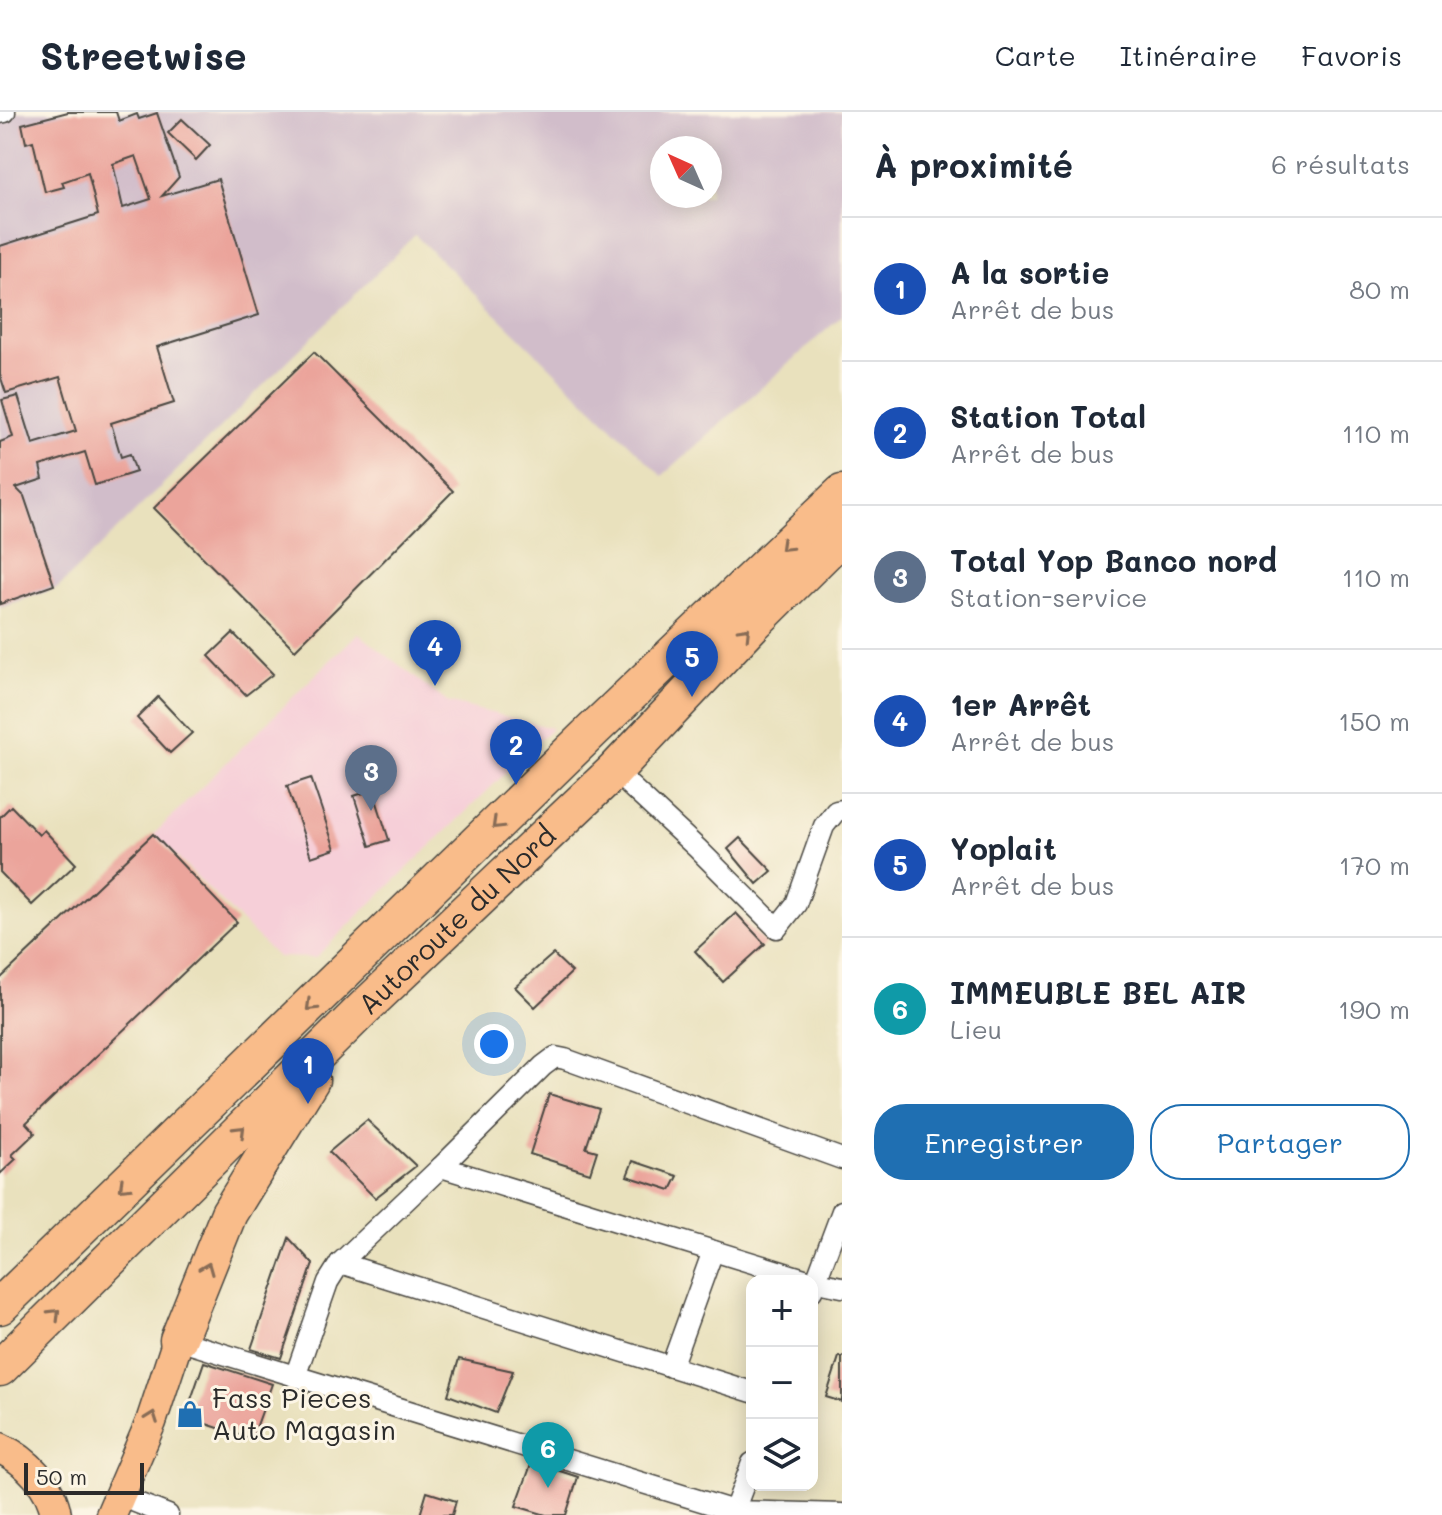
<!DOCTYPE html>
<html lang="fr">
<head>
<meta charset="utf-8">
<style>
	:root { --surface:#fff; --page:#f6f6f7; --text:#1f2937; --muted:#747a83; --line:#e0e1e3; --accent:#1f6fb2 }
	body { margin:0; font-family:Mali,sans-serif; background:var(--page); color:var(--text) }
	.controls { position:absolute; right:24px; bottom:24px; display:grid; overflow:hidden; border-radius:16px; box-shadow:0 4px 20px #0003 }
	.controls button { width:72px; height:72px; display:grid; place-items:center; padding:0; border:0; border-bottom:2px solid var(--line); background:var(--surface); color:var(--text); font:40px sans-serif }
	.compass { position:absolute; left:650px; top:24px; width:72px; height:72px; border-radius:50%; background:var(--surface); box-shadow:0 4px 20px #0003; rotate:315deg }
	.scale { position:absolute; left:24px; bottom:20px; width:120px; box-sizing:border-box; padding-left:8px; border:4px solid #2b2b2b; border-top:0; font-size:22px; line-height:28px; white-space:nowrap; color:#2b2b2b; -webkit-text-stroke:6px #fcf5e5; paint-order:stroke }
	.you { position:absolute; left:494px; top:932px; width:28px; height:28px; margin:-20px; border:6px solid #fff; border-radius:50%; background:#1a73e8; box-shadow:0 0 0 12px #1a73e833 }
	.badge { display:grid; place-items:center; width:52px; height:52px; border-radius:50%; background:var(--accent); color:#fff; font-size:26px; font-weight:700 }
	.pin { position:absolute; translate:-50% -66px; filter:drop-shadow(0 2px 4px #0008) }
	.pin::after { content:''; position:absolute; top:42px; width:28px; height:24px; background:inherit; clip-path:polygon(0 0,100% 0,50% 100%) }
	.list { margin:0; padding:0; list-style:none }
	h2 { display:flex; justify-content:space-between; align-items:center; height:104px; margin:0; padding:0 32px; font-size:34px }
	h2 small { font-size:26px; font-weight:400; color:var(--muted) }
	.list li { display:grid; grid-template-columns:52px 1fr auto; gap:24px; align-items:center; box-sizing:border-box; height:144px; padding:0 32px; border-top:2px solid var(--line) }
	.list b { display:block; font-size:30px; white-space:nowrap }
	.list p { margin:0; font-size:26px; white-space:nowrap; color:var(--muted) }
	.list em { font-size:26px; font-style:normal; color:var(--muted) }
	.actions { display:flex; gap:16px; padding:24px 32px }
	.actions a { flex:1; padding:18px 0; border:2px solid var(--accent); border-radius:32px; text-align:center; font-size:28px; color:var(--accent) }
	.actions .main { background:var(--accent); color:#fff }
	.icon { flex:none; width:44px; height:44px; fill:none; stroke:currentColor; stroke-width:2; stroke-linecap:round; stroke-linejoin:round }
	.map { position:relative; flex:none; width:842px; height:1403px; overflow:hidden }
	header { display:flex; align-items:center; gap:48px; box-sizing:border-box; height:112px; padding:0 40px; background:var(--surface); border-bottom:2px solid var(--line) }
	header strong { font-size:38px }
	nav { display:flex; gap:44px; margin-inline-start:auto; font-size:28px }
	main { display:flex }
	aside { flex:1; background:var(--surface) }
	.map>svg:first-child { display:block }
</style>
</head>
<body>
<header>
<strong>Streetwise</strong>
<nav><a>Carte</a><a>Itinéraire</a><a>Favoris</a></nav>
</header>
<main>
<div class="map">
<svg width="842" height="1403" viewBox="0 0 842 1403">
	<rect width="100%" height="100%" fill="#fcf5e5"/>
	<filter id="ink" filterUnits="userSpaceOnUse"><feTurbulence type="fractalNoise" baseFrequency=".0125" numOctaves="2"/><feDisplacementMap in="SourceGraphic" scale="16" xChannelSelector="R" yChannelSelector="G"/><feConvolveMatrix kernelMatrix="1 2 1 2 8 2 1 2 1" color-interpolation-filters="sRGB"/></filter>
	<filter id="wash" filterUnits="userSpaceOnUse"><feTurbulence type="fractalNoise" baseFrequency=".006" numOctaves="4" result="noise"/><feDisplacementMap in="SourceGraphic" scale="32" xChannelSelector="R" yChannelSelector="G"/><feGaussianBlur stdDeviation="1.8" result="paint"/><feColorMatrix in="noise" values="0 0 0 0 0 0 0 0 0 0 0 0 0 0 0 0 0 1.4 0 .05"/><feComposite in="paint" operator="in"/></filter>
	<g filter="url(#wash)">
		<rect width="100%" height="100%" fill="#e9e1bd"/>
		<polygon fill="#f6cfd8" points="358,521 447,590 552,616 315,846 277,845 154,722"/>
		<path fill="#d1bdca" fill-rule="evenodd" d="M0 0H842V204L662 364 415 123 58 476 0 495ZM662 36H710V84H662Z"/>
		<g id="blocks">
			<g fill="#eba49b" fill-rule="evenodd">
				<path d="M68 0H116L119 9 137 2 139 7 157 1 179 65 162 84 218 67 259 203 157 235 174 291 111 311 121 345 130 342 136 360 95 373 85 340 40 354 43 367 16 376 24 384 54 473 0 492V330L13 325 2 288 18 284 33 332 76 319 60 265 6 281 0 263V134L98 103 88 61 62 70 64 75 45 80 33 29 26 31 22 12ZM136 44 151 87 123 96 113 52Z"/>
				<polygon points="182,7 210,33 196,48 168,21"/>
				<polygon points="314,240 453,379 295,538 154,396"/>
				<polygon points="233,521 273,562 246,583 209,544"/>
				<polygon points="158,585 192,621 170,641 137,606"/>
				<polygon points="311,666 335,737 311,745 287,674"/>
				<polygon points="373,678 389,728 370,734 354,684"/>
				<polygon points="11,694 39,723 44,718 76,752 32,793 0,760 0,705"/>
				<polygon points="153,722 237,810 26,1011 35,1021 12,1043 16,1047 0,1062 0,867"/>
				<polygon points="740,726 772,759 757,772 728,737"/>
				<polygon points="736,801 765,832 723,870 695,839"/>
				<polygon points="553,842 572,860 535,895 515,875"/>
				<polygon points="549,982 599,997 586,1036 597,1039 590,1061 530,1042"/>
				<polygon points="367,1008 416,1054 375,1086 329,1040"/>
				<polygon points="633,1049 678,1064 671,1078 627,1064"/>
				<polygon points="289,1126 313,1152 281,1246 251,1237"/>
				<polygon points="839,1245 842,1245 842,1290 826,1285"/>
				<polygon points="459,1247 513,1259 496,1301 448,1283"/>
				<polygon points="204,1250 272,1272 252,1327 185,1305"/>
				<polygon points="532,1350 578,1365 566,1403 546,1403 516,1394"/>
				<polygon points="427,1380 456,1389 452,1403 420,1403"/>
			</g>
		</g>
	</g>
	<g filter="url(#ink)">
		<use href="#blocks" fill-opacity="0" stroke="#484641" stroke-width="2"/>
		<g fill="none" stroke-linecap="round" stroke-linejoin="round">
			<g stroke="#484641" stroke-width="23">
				<g id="minor">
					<polyline points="0,1 5,0"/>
					<polyline points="614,659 697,736 777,816 796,792 824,714 836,699 842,698"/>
					<polyline points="340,1151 752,1280"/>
					<polyline points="811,1169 441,1055 543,954 555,945 565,947 842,1047"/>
					<polyline points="812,1169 842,1175"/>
					<polyline points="812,1179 842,1099"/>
					<polyline points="178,1228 734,1399 732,1403"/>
					<polyline points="671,1255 713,1139"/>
					<polyline points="295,1265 328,1170 340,1151 441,1055"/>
					<polyline points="752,1351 734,1399 842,1402"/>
					<polyline points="120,1384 168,1403"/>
				</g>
			</g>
			<g stroke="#484641" stroke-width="33">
				<g id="primary">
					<path d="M0 1336C26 1348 52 1374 56 1403"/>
					<polyline points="111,1403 151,1310 178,1228"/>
				</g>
			</g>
			<g stroke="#484641" stroke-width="39">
				<g id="motorway">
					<polyline points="0,1194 593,618 842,381"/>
					<polyline points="178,1228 229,1101 311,968"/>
					<path id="s1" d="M0 1256 364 896 614 659 752 513 842 424"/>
				</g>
			</g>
			<use href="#minor" stroke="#fff" stroke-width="20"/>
			<use href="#primary" stroke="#f9bc8a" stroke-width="30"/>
			<use href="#motorway" stroke="#f9bc8a" stroke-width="36"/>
		</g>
		<defs><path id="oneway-chevron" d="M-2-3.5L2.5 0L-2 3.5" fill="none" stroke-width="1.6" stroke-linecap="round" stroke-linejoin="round" transform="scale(2)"/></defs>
		<g stroke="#886c56">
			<use href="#oneway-chevron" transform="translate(785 434) rotate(136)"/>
			<use href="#oneway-chevron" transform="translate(745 520) rotate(-46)"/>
			<use href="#oneway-chevron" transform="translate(497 712) rotate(136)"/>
			<use href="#oneway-chevron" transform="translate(311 894) rotate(136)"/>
			<use href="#oneway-chevron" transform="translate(240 1019) rotate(-45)"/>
			<use href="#oneway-chevron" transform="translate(124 1074) rotate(136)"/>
			<use href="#oneway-chevron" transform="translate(207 1156) rotate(-68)"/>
			<use href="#oneway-chevron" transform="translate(55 1202) rotate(-45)"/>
			<use href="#oneway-chevron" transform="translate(152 1305) rotate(-70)"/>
		</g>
	</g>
	<defs>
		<g id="shop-bare" transform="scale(2.16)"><path d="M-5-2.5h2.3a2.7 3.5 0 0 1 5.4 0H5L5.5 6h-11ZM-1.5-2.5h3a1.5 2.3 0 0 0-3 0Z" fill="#1f6fb2" stroke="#fcf5e5" stroke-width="2.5" paint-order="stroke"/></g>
	</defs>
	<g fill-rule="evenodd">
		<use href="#shop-bare" x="190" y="1302"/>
	</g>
	<g text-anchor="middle" stroke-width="6" stroke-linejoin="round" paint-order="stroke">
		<g font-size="28" fill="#2b2b2b" stroke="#fcf5e5">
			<text dy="10" stroke="none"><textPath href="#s1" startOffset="640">Autoroute du Nord</textPath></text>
		</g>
		<g font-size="28" fill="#2b2b2b" stroke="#fcf5e5" text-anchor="start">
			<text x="212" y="1296">Fass Pieces<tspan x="212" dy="32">Auto Magasin</tspan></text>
		</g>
	</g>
</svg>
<div class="controls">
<button>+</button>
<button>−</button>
<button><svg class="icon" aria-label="layers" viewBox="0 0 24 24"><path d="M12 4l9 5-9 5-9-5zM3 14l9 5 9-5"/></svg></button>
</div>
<svg class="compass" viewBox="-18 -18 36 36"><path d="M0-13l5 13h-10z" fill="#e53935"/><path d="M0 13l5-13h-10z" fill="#747a83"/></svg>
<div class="scale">50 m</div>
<div class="you"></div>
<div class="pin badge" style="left:308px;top:992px;background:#1a4fb4">1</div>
<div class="pin badge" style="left:516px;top:673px;background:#1a4fb4">2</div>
<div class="pin badge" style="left:371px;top:699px;background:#5c6f8a">3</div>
<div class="pin badge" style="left:435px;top:574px;background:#1a4fb4">4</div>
<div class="pin badge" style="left:692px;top:585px;background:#1a4fb4">5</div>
<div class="pin badge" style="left:548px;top:1376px;background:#0f9aa8">6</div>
</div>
<aside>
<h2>À proximité<small>6 résultats</small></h2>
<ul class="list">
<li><span class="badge" style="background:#1a4fb4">1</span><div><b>A la sortie</b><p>Arrêt de bus</p></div><em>80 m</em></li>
<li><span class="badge" style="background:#1a4fb4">2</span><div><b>Station Total</b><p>Arrêt de bus</p></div><em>110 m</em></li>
<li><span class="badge" style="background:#5c6f8a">3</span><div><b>Total Yop Banco nord</b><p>Station-service</p></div><em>110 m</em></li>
<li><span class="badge" style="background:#1a4fb4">4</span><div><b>1er Arrêt</b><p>Arrêt de bus</p></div><em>150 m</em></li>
<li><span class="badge" style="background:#1a4fb4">5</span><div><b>Yoplait</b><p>Arrêt de bus</p></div><em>170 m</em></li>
<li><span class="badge" style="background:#0f9aa8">6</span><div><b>IMMEUBLE BEL AIR</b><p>Lieu</p></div><em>190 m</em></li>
</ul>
<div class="actions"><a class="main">Enregistrer</a><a>Partager</a></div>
</aside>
</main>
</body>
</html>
